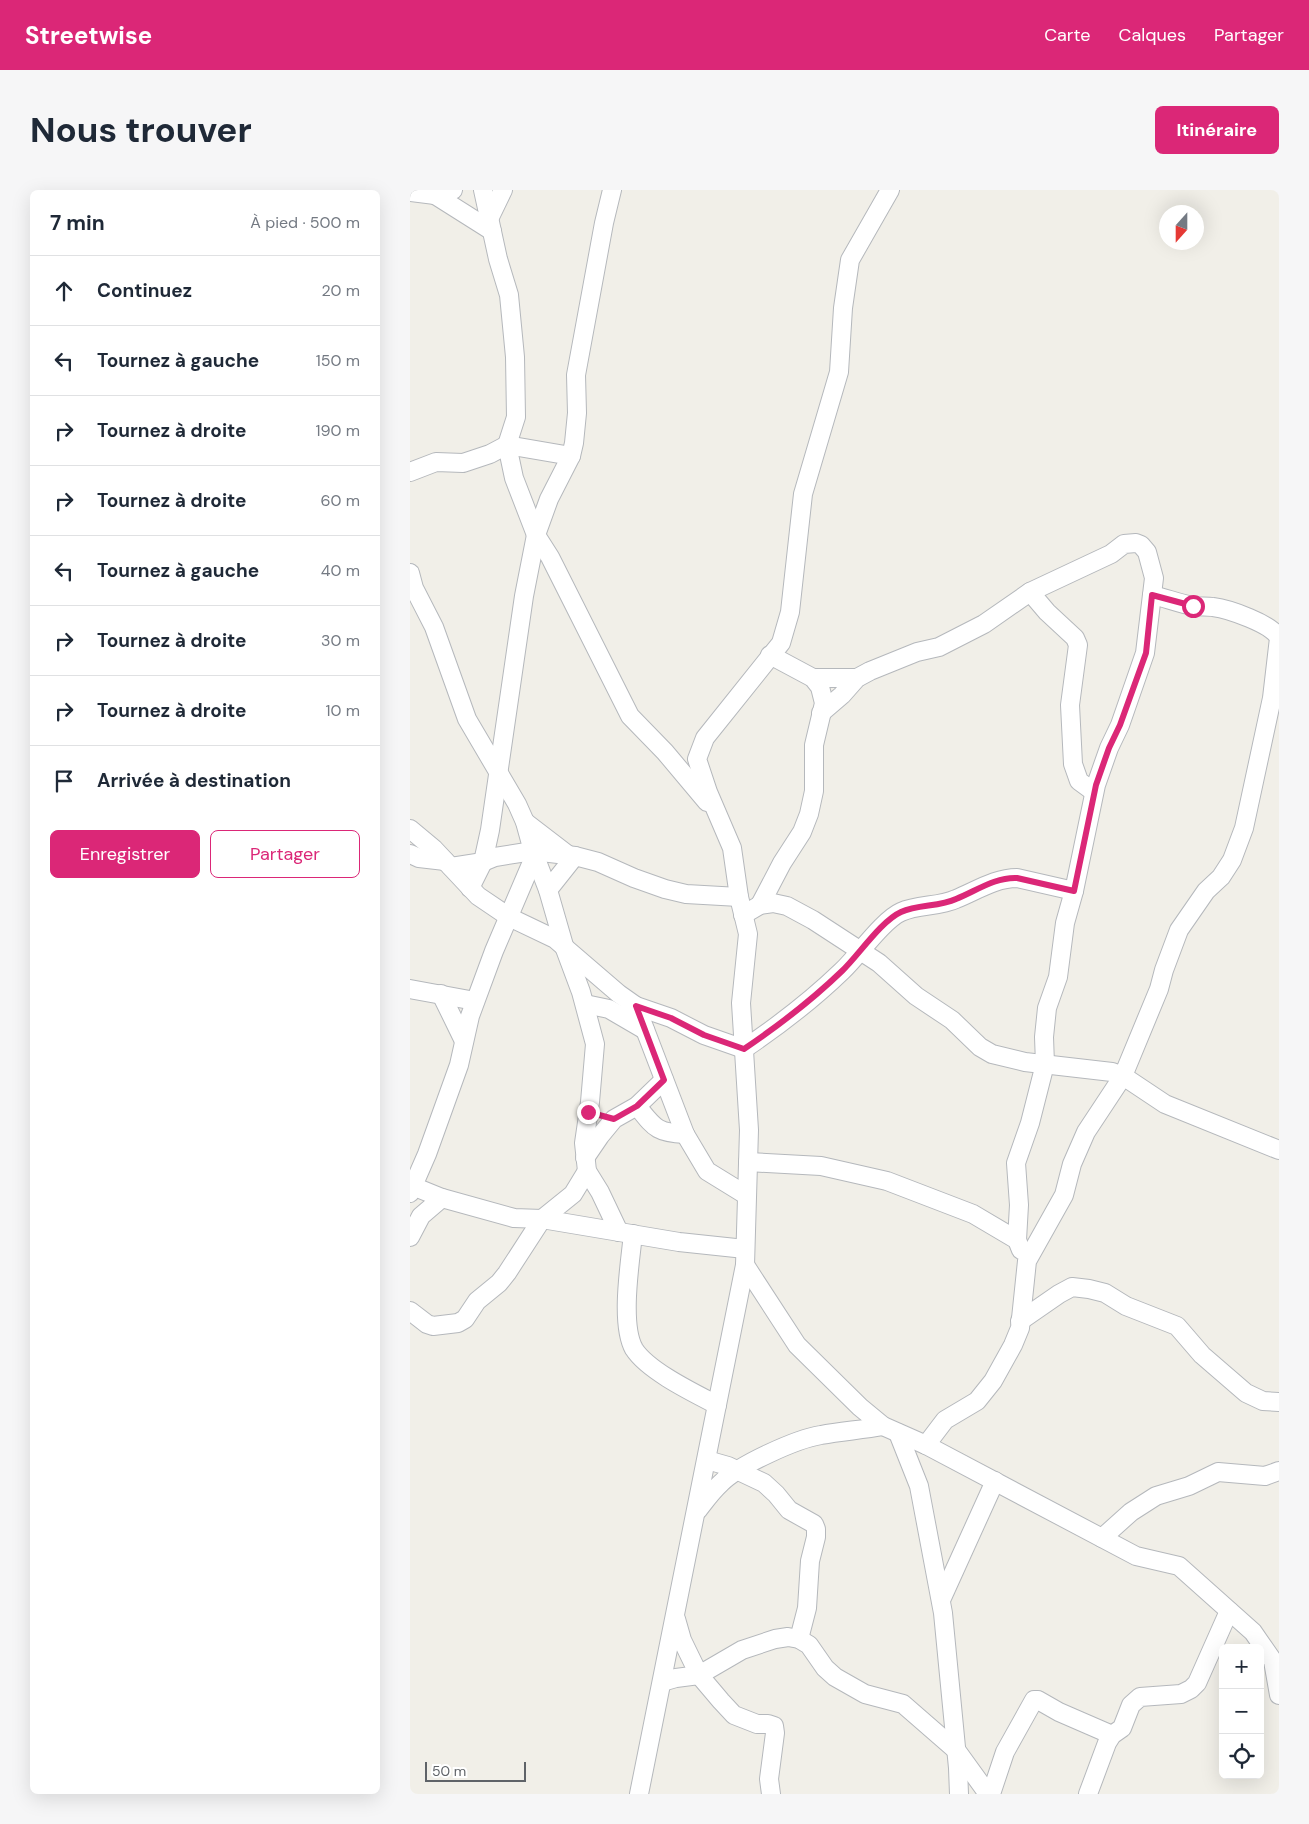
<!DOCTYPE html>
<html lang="fr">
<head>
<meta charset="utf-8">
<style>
	:root { --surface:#fff; --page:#f6f6f7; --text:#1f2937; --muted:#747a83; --line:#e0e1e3; --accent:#db2777 }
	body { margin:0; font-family:"DM Sans",sans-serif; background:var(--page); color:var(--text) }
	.controls { position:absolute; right:15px; bottom:15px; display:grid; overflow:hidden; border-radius:8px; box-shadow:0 5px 20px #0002 }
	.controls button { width:45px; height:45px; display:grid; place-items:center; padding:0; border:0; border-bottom:1px solid var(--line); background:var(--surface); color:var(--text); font:25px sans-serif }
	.compass { position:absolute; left:749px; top:15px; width:45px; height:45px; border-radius:50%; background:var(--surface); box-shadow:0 5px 20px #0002; rotate:201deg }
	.scale { position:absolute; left:15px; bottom:12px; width:101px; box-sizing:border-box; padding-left:5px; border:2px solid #5f6368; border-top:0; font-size:14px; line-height:18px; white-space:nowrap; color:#5f6368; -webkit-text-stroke:4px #fff; paint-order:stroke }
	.stop { position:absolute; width:15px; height:15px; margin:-11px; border:4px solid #db2777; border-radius:50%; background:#fff }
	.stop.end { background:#db2777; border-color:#fff; box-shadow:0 1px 5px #0008 }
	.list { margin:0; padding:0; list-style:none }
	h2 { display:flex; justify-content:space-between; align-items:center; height:65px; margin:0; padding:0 20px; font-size:21px }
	h2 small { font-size:16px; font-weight:400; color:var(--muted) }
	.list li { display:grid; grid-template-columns:32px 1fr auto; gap:15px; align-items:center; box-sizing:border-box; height:70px; padding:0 20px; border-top:1px solid var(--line) }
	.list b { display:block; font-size:19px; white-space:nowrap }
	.list em { font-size:16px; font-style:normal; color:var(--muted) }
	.actions { display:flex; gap:10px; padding:15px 20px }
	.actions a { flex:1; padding:11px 0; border:1px solid var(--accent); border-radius:8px; text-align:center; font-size:18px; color:var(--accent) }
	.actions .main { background:var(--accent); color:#fff }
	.icon { flex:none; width:28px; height:28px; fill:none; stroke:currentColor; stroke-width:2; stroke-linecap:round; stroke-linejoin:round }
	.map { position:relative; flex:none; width:869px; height:1604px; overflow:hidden; border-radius:8px }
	header { display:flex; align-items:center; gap:30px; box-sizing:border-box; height:70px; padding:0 25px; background:var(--accent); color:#fff }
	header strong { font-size:24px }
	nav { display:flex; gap:28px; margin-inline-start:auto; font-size:18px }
	.intro { display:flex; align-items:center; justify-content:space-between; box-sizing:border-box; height:120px; padding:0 30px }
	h1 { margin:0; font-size:35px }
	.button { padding:12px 22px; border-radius:8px; background:var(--accent); color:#fff; font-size:18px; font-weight:700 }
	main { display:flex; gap:30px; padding:0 30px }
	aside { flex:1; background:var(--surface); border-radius:8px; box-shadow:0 5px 20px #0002 }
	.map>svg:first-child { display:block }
</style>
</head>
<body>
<header>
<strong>Streetwise</strong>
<nav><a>Carte</a><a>Calques</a><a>Partager</a></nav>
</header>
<div class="intro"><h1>Nous trouver</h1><a class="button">Itinéraire</a></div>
<main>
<aside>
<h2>7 min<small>À pied · 500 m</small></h2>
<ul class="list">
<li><svg class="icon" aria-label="ahead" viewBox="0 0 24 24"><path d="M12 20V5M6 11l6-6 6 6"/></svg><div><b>Continuez</b></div><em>20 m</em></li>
<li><svg class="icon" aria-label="left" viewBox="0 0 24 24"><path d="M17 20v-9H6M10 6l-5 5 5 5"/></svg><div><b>Tournez à gauche</b></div><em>150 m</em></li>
<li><svg class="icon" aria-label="right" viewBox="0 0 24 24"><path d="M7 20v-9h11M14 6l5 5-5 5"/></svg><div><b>Tournez à droite</b></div><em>190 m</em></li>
<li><svg class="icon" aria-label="right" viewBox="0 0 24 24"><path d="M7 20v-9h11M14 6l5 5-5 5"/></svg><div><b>Tournez à droite</b></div><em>60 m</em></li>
<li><svg class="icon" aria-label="left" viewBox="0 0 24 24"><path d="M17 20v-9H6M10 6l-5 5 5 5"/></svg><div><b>Tournez à gauche</b></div><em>40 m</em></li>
<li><svg class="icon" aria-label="right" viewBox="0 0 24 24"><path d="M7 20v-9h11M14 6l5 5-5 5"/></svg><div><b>Tournez à droite</b></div><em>30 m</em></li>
<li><svg class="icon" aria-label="right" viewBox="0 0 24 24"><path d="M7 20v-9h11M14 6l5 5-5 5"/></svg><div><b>Tournez à droite</b></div><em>10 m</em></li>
<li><svg class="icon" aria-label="arrive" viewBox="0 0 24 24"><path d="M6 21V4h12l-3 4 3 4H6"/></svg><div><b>Arrivée à destination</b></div></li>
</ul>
<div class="actions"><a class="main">Enregistrer</a><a>Partager</a></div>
</aside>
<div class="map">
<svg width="869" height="1604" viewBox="0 0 869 1604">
	<rect width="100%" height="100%" fill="#f1efe8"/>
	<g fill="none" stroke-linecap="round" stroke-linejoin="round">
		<g stroke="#b5b8bc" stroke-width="20">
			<g id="minor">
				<polyline points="73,0 88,69 99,105 105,167 106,227 97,255 104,288 126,345 140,367 220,526 255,562 297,612"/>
				<polyline points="0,2 25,5 43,0"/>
				<polyline points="25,5 82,41"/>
				<polyline points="79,29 93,0"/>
				<polyline points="0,282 26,272 53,273 80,264 97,255 161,266"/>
				<polyline points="0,383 4,398 24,437 57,529 107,614 115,632 123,661 138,700 155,759 171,802 185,854 180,912 174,953 177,981 190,1002 209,1042"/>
				<polyline points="620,402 637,422 665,448 668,455 660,515 663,574 669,591 684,602"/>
				<polyline points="403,488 447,488"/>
				<polyline points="411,523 432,505 447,488 460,481 507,462 529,457 574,434 620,402 701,364 714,354 726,353 731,355 737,362 744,388 735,463 710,535 699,558 686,595 664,701 655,733 648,787 637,818 634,847 635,874 620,933 606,973 609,1015 607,1050"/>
				<polyline points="115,632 158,665"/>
				<path d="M0 639 24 659 68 706 99 727 145 749 209 804 226 816 261 828 294 845 334 859C368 836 402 810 432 781 448 766 473 730 491 722 508 714 529 717 546 709 566 701 585 688 607 688L664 701"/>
				<polyline points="0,664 9,668 35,671"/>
				<polyline points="41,677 73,672 85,667 123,661 165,666 188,672 224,688 255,699 276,704 329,707"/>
				<polyline points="60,698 73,672 80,640 114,406 126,345 139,309 161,266 164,253 167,223 166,185 194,33 202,0"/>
				<polyline points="138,700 165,666"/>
				<polyline points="350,715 372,673 392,642 399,624 404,601 404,555 414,513 410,497 403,488 360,465"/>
				<polyline points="333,725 350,715 363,713 377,716 403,730 469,773 506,806 542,830 570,857 582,864 615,872 702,882 713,886 755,914 869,960"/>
				<polyline points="0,799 65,811"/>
				<polyline points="31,804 54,851"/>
				<polyline points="175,814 199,819 235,840"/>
				<polyline points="226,816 275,944 297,981 336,1005"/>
				<path d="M227 916C244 937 246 943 275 944"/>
				<polyline points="175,968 190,946 204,929 227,916 254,890"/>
				<polyline points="338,972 411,976 477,991 563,1024 607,1050 611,1060"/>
				<polyline points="0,995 32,1008 104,1028 132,1029 269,1052 335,1059"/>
				<polyline points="0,1003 17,964 49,875 60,826 84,761 125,665"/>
				<path d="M223 1044C220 1073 210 1134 224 1159 238 1181 284 1203 307 1215"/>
				<polyline points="0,1047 11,1026 32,1008"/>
				<polyline points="335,1075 387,1155 450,1217 473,1236 516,1255 726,1366 769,1376 843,1442 863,1471 869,1505"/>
				<polyline points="0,1121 17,1134 23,1136 48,1133 55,1129 67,1111 89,1093 97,1083 132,1029 163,1004 177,981"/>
				<polyline points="610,1131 649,1104 662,1097 679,1099 695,1103 716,1116 767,1136 792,1165 836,1203 853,1211 869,1212"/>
				<polyline points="488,1243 509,1296 533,1423 548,1578 549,1604"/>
				<path d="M516 1255 535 1230 567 1211 583 1191 603 1155 610 1138 617 1071 654 1005 662 974 676 942 713 886 749 799 754 780 769 740 796 701 811 687 822 670 834 638 862 508 869 448C862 434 819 419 803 417 797 416 790 417 784 416 770 414 756 408 742 405"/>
				<polyline points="297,1270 318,1276 354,1293 366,1304 379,1320 404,1334 406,1339 406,1347 400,1371 397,1418 389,1449"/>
				<path d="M288 1320C295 1311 302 1301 311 1293 329 1275 386 1249 411 1245 432 1241 452 1240 473 1236"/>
				<polyline points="692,1348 721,1322 746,1306 779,1296 808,1282 855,1286 869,1281"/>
				<polyline points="531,1410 585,1291"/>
				<polyline points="266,1429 272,1450 289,1485 311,1511 324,1525 347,1534 358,1534 364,1536 365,1543 359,1589 361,1604"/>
				<polyline points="252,1492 266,1488 289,1485 332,1460 365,1449 378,1447 389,1449 399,1455 415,1478 425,1487 455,1504 493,1514 547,1561 578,1604"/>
				<polyline points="229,1604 335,1075 339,940 331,813 338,744 329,707 322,658 298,602 287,569 295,548 371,453 380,422 393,304 429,182 433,118 440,70 480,0"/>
				<polyline points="581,1604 595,1562 624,1510 628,1510 649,1522 702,1545"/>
				<polyline points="678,1604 697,1553 702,1545 712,1538 721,1515 730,1507 771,1504 781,1499 787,1493 819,1421"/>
			</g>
		</g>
		<use href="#minor" stroke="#fff" stroke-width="18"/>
	</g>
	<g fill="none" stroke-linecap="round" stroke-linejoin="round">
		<path stroke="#db2777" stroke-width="6" d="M178 922 204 929 227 916 254 890 226 816 261 828 294 845 334 859C368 836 402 810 432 781 448 766 471 731 491 722 508 714 529 717 546 709 566 701 585 687 607 688L664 701 686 595 699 558 710 535 736 463 742 405 783 416"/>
	</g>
</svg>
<div class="controls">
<button>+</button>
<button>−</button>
<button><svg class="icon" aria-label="locate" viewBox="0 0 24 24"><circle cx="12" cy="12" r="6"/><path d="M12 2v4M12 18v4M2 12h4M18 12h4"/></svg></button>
</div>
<svg class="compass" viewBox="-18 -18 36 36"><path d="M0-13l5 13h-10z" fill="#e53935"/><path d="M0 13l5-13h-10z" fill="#747a83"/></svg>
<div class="scale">50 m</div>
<div class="stop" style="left:783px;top:416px"></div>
<div class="stop end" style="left:178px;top:922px"></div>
</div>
</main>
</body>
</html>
